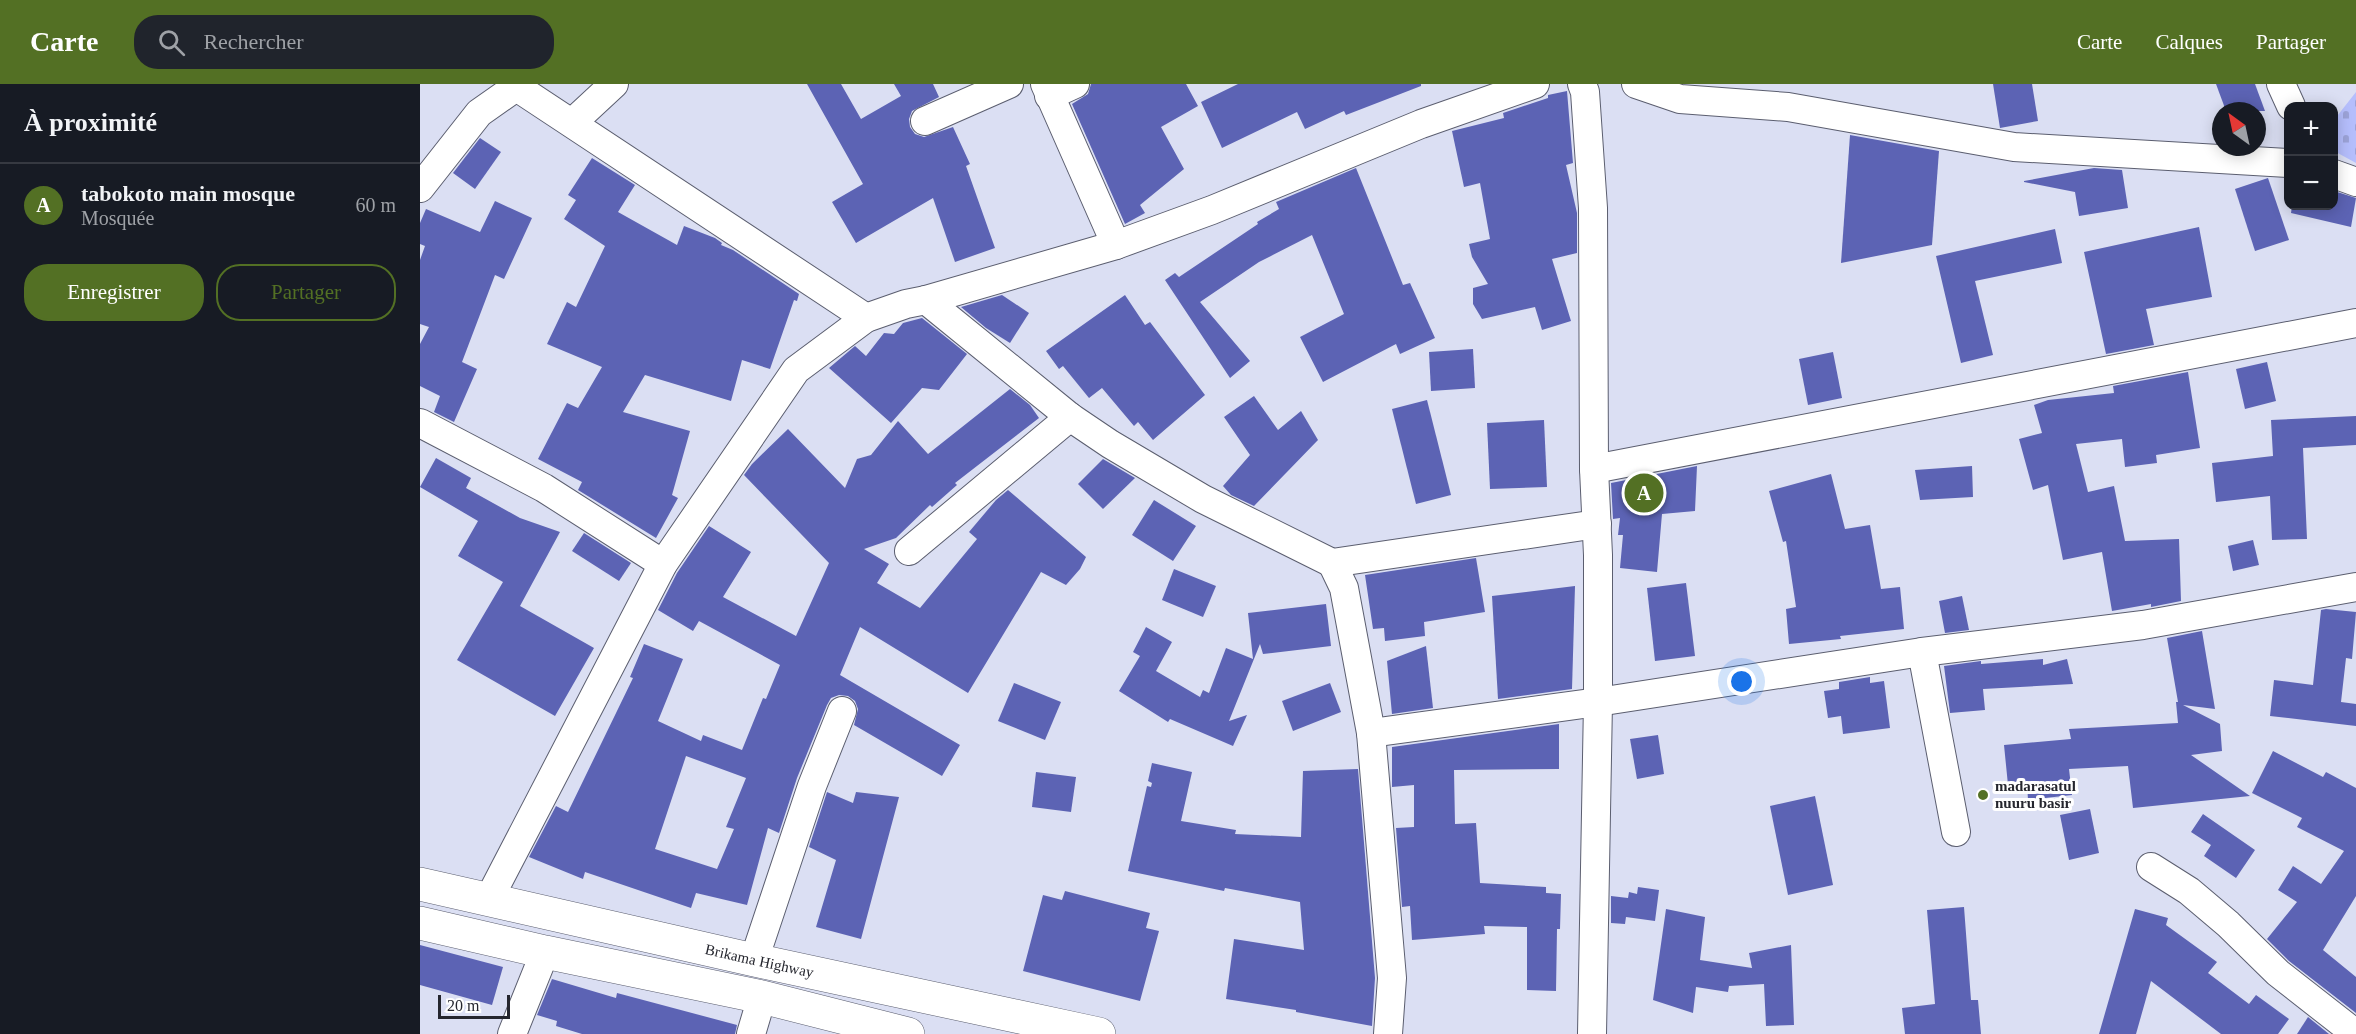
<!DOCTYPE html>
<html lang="fr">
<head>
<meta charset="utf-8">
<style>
	:root { --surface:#171b24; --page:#20242c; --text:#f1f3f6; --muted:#9ea1a6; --line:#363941; --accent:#537024 }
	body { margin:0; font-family:"Times New Roman",serif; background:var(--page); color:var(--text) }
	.controls { position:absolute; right:18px; top:18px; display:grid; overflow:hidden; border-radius:12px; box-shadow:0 3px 15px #0003 }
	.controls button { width:54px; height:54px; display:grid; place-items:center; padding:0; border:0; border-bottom:2px solid var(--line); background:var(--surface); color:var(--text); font:30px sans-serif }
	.compass { position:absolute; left:1792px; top:18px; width:54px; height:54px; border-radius:50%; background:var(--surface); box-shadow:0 3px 15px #0003; rotate:327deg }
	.scale { position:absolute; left:18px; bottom:15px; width:72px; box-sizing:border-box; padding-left:6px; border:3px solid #25262e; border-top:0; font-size:16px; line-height:21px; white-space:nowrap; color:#25262e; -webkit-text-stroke:4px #fff; paint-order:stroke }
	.you { position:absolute; left:1322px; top:598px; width:21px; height:21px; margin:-15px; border:4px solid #fff; border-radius:50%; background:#1a73e8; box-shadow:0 0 0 9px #1a73e833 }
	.badge { display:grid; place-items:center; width:39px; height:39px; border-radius:50%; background:var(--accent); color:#fff; font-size:20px; font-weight:700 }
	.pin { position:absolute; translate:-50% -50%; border:3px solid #fff; box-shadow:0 2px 6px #0006 }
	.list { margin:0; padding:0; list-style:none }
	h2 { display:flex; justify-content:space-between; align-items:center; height:78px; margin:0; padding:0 24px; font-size:26px }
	h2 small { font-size:20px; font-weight:400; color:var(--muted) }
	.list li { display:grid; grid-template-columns:39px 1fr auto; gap:18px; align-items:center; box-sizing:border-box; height:84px; padding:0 24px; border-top:2px solid var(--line) }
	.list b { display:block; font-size:22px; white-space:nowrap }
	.list p { margin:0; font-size:20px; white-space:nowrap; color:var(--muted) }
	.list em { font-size:20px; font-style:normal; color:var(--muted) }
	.actions { display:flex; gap:12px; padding:18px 24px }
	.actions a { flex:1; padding:14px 0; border:2px solid var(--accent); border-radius:24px; text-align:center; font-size:21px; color:var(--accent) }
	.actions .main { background:var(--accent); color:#fff }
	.icon { flex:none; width:33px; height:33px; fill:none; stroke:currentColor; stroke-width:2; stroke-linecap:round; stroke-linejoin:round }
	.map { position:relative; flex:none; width:1936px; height:950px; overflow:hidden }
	header { display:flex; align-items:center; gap:36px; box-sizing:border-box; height:84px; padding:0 30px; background:var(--accent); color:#fff }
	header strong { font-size:28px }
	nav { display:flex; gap:33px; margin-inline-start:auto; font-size:21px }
	.search { width:420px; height:54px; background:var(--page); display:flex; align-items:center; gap:15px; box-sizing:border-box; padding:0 21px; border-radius:24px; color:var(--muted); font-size:22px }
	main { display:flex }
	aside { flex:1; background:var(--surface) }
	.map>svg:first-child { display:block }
</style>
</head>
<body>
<header>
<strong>Carte</strong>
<div class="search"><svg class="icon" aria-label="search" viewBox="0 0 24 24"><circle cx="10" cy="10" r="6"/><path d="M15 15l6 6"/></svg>Rechercher</div>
<nav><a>Carte</a><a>Calques</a><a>Partager</a></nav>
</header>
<main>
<aside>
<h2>À proximité<small></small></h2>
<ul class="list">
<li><span class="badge">A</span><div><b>tabokoto main mosque</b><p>Mosquée</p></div><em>60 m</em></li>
</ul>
<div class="actions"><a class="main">Enregistrer</a><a>Partager</a></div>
</aside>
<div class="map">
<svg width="1936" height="950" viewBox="0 0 1936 950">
	<defs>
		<pattern id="cemetery-stones" width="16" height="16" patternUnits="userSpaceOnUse" patternTransform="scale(1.5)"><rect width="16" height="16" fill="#b5befc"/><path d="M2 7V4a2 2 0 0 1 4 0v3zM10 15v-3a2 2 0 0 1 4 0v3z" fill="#9ca3d8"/></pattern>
	</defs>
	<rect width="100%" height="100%" fill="#dbdff3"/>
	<polygon fill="url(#cemetery-stones)" points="1936,8 1936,79 1914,67 1914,36"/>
	<g fill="#5c63b4" fill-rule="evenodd">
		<polygon points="387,0 421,0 441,35 481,12 474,0 513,0 519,13 492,27 489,35 490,43 495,50 504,53 533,43 550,80 546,82 575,164 535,178 513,114 436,159 412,118 443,100"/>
		<polygon points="671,0 766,0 778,22 741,43 764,85 720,121 725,129 705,140 652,20 668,10"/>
		<polygon points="818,0 1001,0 1001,2 926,31 924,27 885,45 877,28 802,64 781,18"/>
		<polygon points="1573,0 1612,0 1618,37 1580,44"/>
		<polygon points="1796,0 1835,0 1845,27 1806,27"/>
		<polygon points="1147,7 1153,79 1146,81 1157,129 1157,169 1132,175 1151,237 1122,246 1115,223 1062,235 1053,220 1053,204 1068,200 1052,173 1049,160 1070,155 1060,99 1044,103 1032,47 1084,34 1083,29 1128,14 1128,11"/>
		<polygon points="1430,51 1519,67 1512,161 1421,179"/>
		<polygon points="60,54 81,68 55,105 33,89"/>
		<polygon points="172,74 215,101 198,128 257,161 264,142 295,154 302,159 301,161 313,166 379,210 377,217 374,216 350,285 322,276 311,317 225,291 203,328 270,347 252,411 258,414 236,454 158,406 162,398 118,375 147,319 158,324 182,283 127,260 147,218 156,223 185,162 144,135 156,116 148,111"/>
		<polygon points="936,84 983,201 990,199 1015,254 980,270 976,260 903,298 880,253 924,230 892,151 839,178 780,218 830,277 810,294 745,196 755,189 759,193 838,140 837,138 859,125 856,118"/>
		<polygon points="1674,84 1702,86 1708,124 1659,132 1655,108 1604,98 1604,97"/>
		<polygon points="1848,94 1869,156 1835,167 1815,105"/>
		<polygon points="1914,107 1936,114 1931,143 1871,129 1872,122 1914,122"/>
		<polygon points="75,117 112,134 84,195 75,191 42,278 57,285 34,338 14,328 20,312 0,302 0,260 9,243 0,240 0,176 5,162 0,160 0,139 6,125 60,148"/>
		<polygon points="1779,143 1792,213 1726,225 1734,261 1686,270 1664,168"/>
		<polygon points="1635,145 1642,179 1555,197 1573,271 1541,279 1516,172"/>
		<polygon points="582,211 609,229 590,259 566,244 541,223"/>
		<polygon points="705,211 725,241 730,238 785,311 733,356 718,338 714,342 682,304 669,314 643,282 639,285 626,267"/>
		<polygon points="502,234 547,270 519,306 502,304 471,339 409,284 435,262 446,272 464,249 474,250 483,239"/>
		<polygon points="1053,265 1055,304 1011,307 1009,268"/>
		<polygon points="1413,268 1422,314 1388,321 1379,275"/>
		<polygon points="1847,278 1856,317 1825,325 1816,285"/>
		<polygon points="1768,288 1780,364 1736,371 1737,379 1705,383 1702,355 1656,360 1668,408 1694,402 1705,457 1759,455 1761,517 1731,523 1731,520 1692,527 1682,468 1643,476 1628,401 1613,406 1599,355 1622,349 1614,321 1628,316 1694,309 1693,302"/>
		<path d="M590 305 610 321 619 334 535 399 537 401 512 423 510 421 476 454 444 465 469 480 457 499 500 524 557 455 549 448 576 416 588 406 666 473 660 485 646 501 621 488 548 609 440 543 420 591 540 661 522 692 434 641 438 625 435 617 428 612 419 611 411 614 407 621 377 694 359 749 348 744 327 821 276 809 271 824 165 788 163 795 109 773 136 722 148 728 213 594 210 593 224 560 263 575 238 637 281 657 283 651 322 666 343 614 346 615 360 581 279 537 273 547 238 526 257 489 289 442 331 468 303 513 376 552 409 479 324 391 332 380 368 345 425 404 437 375 451 371 478 337 508 370ZM266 672 326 694 306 743 314 745 297 785 235 765Z"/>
		<polygon points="834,312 858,346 881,327 898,356 834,422 811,411 803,402 830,371 804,333"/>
		<polygon points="1007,316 1031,411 996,420 972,325"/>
		<polygon points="1936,332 1936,361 1883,364 1887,455 1852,456 1850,412 1796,418 1792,379 1853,372 1851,336"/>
		<polygon points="1124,336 1127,403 1070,405 1067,339"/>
		<polygon points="16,374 51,394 46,404 100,434 140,448 100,522 174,564 135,632 37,576 83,498 38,472 58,437 0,403"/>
		<polygon points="683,375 715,394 683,425 658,400"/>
		<polygon points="1277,382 1275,427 1242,430 1237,488 1200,484 1203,451 1198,451 1200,434 1193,435 1191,399"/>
		<polygon points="1552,382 1553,413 1500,416 1495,386"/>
		<polygon points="1411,390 1425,445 1450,441 1461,505 1480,503 1484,545 1420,552 1421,555 1369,560 1366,525 1376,523 1366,457 1363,458 1349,407"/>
		<polygon points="734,416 776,442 753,477 712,451"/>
		<polygon points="164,449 211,479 199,497 152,467"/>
		<polygon points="1833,456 1839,481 1813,487 1808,462"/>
		<polygon points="1056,474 1065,528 1004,538 1005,552 965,557 964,544 953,545 945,491"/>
		<polygon points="754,485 796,502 783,533 742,516"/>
		<polygon points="1266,499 1275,572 1235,577 1227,504"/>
		<polygon points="1155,502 1152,605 1078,615 1072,512"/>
		<polygon points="1542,512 1549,546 1525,549 1519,517"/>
		<polygon points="906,520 911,562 843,570 840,560 809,637 827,631 813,662 750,635 748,638 699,607 720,572 713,568 726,543 752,558 736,587 780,613 783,606 789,609 806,564 833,575 828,529"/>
		<polygon points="1906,525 1936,528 1932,575 1926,574 1921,618 1936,620 1936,642 1850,632 1854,596 1893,601 1901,526"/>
		<polygon points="1782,547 1795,625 1763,621 1800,640 1802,667 1771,671 1830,712 1713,724 1708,682 1649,685 1652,711 1608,716 1607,699 1588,701 1584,661 1651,655 1649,645 1758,639 1756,618 1758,618 1747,554"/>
		<polygon points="1006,562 1013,624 972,630 967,577"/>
		<polygon points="1623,575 1623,581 1647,575 1653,600 1563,605 1565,626 1530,629 1524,582 1561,577 1561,580"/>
		<polygon points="1450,593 1450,599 1464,597 1470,644 1423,650 1421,632 1408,634 1404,607 1419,605 1419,598"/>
		<polygon points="594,599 641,618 625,656 578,637"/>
		<polygon points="910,599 921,628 873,647 862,617"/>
		<polygon points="1139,640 1139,685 1034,686 1035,740 1056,739 1060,799 1126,803 1126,809 1141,810 1140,845 1137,845 1136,907 1107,906 1107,843 1064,842 1065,850 992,856 990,822 982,823 976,744 994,743 994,701 972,703 972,663"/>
		<polygon points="1238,651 1244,690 1217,695 1210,655"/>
		<polygon points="1853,667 1903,693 1906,688 1936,704 1936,812 1903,866 1936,893 1936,929 1869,877 1847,855 1877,818 1858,806 1873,782 1901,800 1924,767 1877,743 1882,734 1832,709"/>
		<polygon points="732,679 772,688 761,737 816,746 815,750 881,753 883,687 938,685 955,894 952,942 876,928 876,926 806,915 814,855 884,866 880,818 805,804 804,807 708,787 727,702 731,703 732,699 728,697"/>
		<polygon points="616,688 656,693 651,728 612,723"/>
		<polygon points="407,708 433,719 436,708 479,713 441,855 396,843 416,776 389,763"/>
		<polygon points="1395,712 1413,801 1368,811 1350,722"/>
		<polygon points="1670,725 1679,769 1649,776 1640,731"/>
		<polygon points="1783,730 1835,766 1816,794 1784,772 1791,761 1771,748"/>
		<polygon points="1218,803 1239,806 1235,837 1206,833 1205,840 1191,839 1191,812 1208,814 1209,808 1217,810"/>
		<polygon points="645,807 730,829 726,844 739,847 720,917 603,887 623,811 642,816"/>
		<polygon points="1544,823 1551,916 1558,916 1561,950 1485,950 1482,924 1515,920 1507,826"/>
		<polygon points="1246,825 1285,833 1280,876 1332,884 1329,869 1371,861 1374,941 1346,942 1344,900 1309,902 1308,908 1276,903 1273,929 1233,916"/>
		<polygon points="1715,825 1748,834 1746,841 1797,878 1788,889 1829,920 1836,911 1869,935 1858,950 1801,950 1731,897 1716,950 1679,950"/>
		<polygon points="0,861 83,883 72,921 0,901"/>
		<polygon points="132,895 196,914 197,909 317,941 315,950 162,950 136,942 137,937 117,931"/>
		<polygon points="1888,933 1909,950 1877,950"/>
	</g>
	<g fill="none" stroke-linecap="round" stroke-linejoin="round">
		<g stroke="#5b5e6f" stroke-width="30">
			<g id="minor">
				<polyline points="92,0 446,234"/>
				<polyline points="625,0 696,161"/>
				<polyline points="1162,0 1165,8 1173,124 1174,385 1178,471 1178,618 1172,950"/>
				<polyline points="1216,0 1260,15 1368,23 1594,63 1868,79"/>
				<polyline points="1861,0 1871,22"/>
				<polyline points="629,12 655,0"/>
				<polyline points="505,37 589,0"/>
				<polyline points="152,39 194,0"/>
				<polyline points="1914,90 1936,98"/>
				<polyline points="0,104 59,29 96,3"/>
				<polyline points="506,216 650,333 690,360 783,415 912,479 1177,440"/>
				<polyline points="0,339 124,404 243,480"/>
				<polyline points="1174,385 1936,239"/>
				<polyline points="489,467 650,333"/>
				<polyline points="912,479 924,504 951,649 972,894 968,950"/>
				<polyline points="1502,568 1536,748"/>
				<polyline points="951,649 1178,618 1502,568 1723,541 1936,503"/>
				<polyline points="1731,783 1769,807 1808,840 1858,889 1936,950"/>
				<polyline points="68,817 243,480 376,286 446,234 486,220 506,216 696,161 792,126 1001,40 1115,0"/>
				<polyline points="334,876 392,702 422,627"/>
				<polyline points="92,950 125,868"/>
				<polyline points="331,950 342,913"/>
			</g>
		</g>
		<g stroke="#5b5e6f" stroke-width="34">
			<g id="highway">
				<path id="s1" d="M0 800 334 876 679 950"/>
				<polyline points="0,839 125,868 342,913 488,950"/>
			</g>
		</g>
		<use href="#minor" stroke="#fff" stroke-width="28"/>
		<use href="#highway" stroke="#fff" stroke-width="33"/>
	</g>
	<circle fill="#537024" stroke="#fff" stroke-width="2" cx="1563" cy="711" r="6"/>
	<g text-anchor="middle" stroke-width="6" stroke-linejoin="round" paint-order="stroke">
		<g font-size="15" font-weight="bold" fill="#25262e" stroke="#fff" text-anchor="start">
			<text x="1575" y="707">madarasatul<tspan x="1575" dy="17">nuuru basir</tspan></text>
		</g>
		<g font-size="15" fill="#25262e" stroke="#fff">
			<text dy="5" stroke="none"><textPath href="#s1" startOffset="348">Brikama Highway</textPath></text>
		</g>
	</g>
</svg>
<div class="controls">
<button>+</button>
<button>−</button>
</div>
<svg class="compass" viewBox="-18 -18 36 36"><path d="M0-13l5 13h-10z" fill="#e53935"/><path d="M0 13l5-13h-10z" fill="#9ea1a6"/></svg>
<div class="scale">20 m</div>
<div class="you"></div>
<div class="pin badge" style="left:1224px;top:409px">A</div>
</div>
</main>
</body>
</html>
